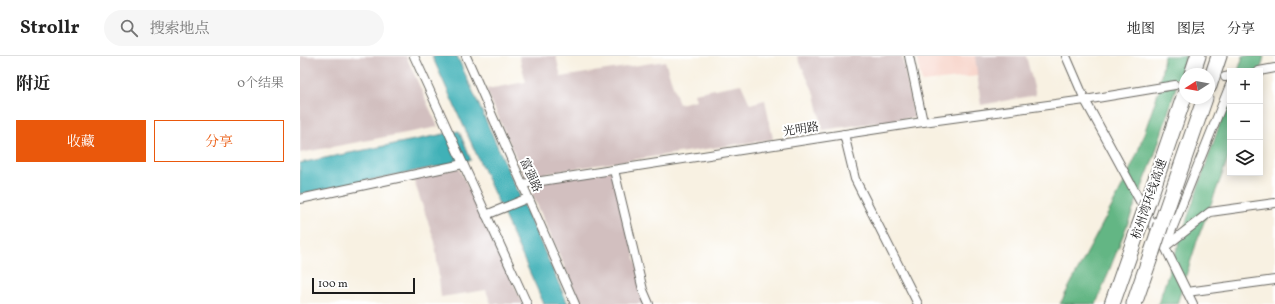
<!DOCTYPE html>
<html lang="zh">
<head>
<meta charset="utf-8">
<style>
	:root { --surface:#fff; --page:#f6f6f6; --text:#222; --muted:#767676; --line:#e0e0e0; --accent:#ea580c }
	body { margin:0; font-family:Vollkorn,"Noto Serif SC",serif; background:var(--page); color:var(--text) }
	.controls { position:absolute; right:12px; top:12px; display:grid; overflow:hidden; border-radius:0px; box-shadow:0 2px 10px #0003 }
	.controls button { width:36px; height:36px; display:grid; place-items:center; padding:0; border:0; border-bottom:1px solid var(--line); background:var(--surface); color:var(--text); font:20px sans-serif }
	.compass { position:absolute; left:879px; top:12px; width:36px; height:36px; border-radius:50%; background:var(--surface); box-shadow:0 2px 10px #0003; rotate:259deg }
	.scale { position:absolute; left:12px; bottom:10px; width:103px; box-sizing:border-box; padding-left:4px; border:2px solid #1c1c1c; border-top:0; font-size:11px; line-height:14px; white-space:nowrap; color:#1c1c1c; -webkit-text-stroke:3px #fff; paint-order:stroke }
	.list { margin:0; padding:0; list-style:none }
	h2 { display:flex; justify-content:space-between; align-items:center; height:52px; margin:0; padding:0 16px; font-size:17px }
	h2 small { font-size:13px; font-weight:400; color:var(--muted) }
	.actions { display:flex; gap:8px; padding:12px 16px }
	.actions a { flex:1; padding:9px 0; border:1px solid var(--accent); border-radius:0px; text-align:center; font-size:14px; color:var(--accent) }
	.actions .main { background:var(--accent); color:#fff }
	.icon { flex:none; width:22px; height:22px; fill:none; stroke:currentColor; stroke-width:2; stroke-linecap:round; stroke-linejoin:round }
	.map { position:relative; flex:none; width:975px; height:248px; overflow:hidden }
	header { display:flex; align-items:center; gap:24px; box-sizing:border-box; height:56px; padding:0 20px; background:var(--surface); border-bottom:1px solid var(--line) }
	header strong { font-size:19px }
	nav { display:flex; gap:22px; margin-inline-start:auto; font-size:14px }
	.search { width:280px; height:36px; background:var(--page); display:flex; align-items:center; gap:10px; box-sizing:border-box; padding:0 14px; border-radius:22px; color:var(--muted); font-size:15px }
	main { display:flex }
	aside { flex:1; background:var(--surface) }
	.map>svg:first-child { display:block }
</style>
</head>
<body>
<header>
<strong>Strollr</strong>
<div class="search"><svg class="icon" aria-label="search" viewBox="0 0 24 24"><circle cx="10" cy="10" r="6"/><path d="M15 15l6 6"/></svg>搜索地点</div>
<nav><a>地图</a><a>图层</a><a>分享</a></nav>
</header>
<main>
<aside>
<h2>附近<small>0个结果</small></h2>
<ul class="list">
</ul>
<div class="actions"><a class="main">收藏</a><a>分享</a></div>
</aside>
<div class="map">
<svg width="975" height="248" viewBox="0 0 975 248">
	<rect width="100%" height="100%" fill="#fff"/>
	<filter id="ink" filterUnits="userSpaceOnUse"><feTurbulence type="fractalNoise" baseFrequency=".025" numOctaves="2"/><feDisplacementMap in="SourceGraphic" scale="8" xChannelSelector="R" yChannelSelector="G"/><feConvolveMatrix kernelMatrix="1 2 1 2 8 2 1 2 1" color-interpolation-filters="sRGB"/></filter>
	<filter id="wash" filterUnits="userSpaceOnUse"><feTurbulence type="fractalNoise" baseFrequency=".012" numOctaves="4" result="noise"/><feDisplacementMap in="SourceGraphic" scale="16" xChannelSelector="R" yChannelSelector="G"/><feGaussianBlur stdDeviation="0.9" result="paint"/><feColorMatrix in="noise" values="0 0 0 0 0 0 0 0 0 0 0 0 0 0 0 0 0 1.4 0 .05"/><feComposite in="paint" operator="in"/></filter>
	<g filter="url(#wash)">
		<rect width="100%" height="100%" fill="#f8f1e2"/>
		<polygon fill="#f7d1c6" points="616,0 676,0 678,20 622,26"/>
		<g fill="#d2bfbf">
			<polygon points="0,0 106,0 138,71 0,97"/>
			<polygon points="219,0 256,0 261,21 365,5 379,48 396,44 394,37 441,28 450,48 465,44 473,83 270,113 225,122 186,33 226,26"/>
			<polygon points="497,0 602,0 614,61 523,74 515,39"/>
			<polygon points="675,0 726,0 736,39 681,49"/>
			<polygon points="159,112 223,248 191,248 186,234 141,241 135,186 113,122"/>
			<polygon points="314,114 346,248 281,248 231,135 245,124"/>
		</g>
		<g fill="#64b684" stroke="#406950">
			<polygon points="864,0 886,0 854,101 796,248 760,248 823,129 837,98 859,34"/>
			<polygon points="943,0 964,0 960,17 960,15 938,15"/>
			<polygon points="930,38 930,98 898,182 877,248 858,248"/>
		</g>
		<g fill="#40b1b7" stroke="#2e666a">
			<polygon points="132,0 157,0 268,248 244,248"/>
			<polygon points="159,75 171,104 0,138 0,107"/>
		</g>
	</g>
	<g filter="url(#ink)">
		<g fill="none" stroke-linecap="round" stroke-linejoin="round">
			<polyline stroke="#d7d1c4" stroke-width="8" stroke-dasharray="8 4" stroke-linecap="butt" points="875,29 885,27"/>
			<g stroke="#696761" stroke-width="10">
				<g id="minor">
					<polyline points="114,0 227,248"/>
					<polyline points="166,0 275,248"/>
					<polyline points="609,0 623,66"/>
					<polyline points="766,0 785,44 865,191 893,248"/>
					<polyline points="959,15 975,12"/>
					<polyline points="925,21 930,20"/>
					<polyline points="544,78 555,123 618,248"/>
					<polyline points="314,114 343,234 349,248"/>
					<polyline points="222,128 623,66 785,44 875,29"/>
					<polyline points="0,143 163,108"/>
					<polyline points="186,159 228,142"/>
					<polyline points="866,190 910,156 975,147"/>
					<polyline points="865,191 930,29"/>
					<polyline points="887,236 975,224"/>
				</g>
			</g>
			<g stroke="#696761" stroke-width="17">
				<g id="motorway">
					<polyline points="892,18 898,0"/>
					<polyline points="909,30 919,0"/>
					<polyline points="848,146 885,38"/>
					<polyline points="861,169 905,42"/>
					<polyline points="812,248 839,171"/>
					<polyline points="834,248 852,196"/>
				</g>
			</g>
			<use href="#minor" stroke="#fff" stroke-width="8"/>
			<use href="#motorway" stroke="#fff" stroke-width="15"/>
			<g stroke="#696761" stroke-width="17" stroke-linecap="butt">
				<g id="motorway-bridge">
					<polyline points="839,171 848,146"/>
					<polyline points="852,196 861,169"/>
				</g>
			</g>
			<use href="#motorway-bridge" stroke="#fff" stroke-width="15"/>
		</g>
	</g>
	<g text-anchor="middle" stroke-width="4" stroke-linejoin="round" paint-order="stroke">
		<g font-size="12" fill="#1c1c1c" stroke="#fff">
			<text transform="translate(501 73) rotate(-9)" y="4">光明路</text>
			<text transform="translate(231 119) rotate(66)" y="4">富强路</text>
			<text transform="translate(849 143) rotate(-71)" y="4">杭州湾环线高速</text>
		</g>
	</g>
</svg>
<div class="controls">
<button>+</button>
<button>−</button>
<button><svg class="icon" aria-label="layers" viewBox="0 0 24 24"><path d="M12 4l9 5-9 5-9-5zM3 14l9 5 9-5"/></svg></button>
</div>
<svg class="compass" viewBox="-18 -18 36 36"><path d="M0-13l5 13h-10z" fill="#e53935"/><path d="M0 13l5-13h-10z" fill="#767676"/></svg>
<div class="scale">100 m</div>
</div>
</main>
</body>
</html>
